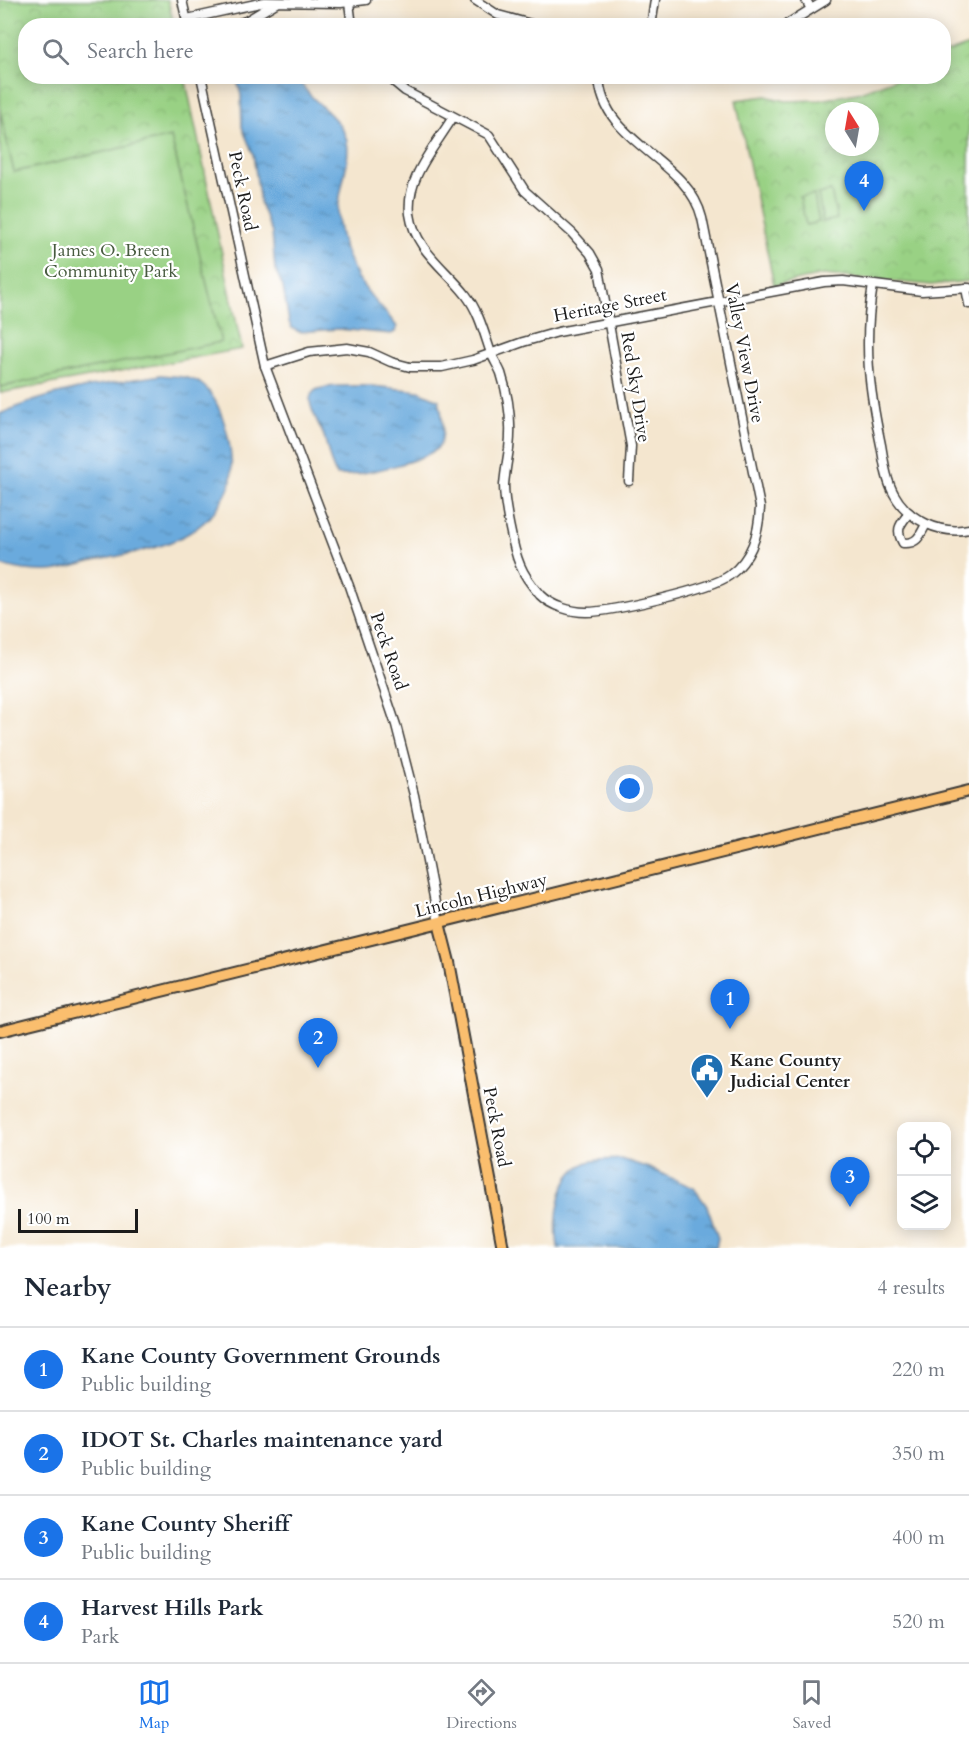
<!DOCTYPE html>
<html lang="en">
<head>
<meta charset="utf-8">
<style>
	:root { --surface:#fff; --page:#f2f2f3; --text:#1f2937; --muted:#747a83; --line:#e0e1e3; --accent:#1a73e8 }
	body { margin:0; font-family:Cardo,serif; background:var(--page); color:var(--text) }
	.controls { position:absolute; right:18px; bottom:18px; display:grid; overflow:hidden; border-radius:12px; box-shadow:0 3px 15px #0003 }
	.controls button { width:54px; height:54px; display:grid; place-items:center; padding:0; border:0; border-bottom:2px solid var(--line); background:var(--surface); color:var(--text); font:30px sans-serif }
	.compass { position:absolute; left:825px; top:102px; width:54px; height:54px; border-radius:50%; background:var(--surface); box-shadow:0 3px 15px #0003; rotate:349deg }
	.scale { position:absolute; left:18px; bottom:15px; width:120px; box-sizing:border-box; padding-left:6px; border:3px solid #1c1c1c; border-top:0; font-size:16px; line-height:21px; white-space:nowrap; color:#1c1c1c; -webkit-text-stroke:4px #fff; paint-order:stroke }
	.you { position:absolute; left:630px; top:789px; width:21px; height:21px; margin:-15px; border:4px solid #fff; border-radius:50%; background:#1a73e8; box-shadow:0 0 0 9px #1a73e833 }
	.badge { display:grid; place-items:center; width:39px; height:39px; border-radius:50%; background:var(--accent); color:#fff; font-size:20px; font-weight:700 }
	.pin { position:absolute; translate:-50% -50px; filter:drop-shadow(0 2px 3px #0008) }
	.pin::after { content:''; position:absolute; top:32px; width:21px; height:18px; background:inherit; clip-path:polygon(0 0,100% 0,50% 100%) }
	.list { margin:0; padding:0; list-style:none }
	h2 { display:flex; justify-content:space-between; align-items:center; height:78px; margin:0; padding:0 24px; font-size:26px }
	h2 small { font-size:20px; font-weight:400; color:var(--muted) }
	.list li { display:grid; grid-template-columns:39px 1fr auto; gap:18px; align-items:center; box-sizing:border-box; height:84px; padding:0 24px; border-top:2px solid var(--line) }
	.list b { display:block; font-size:22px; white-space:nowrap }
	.list p { margin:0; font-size:20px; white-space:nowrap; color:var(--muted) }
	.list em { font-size:20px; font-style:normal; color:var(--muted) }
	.icon { flex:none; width:33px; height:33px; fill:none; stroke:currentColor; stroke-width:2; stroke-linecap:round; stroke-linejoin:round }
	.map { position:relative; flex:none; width:969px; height:1248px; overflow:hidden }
	.search { position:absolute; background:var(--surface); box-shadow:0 3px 15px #0003; left:18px; right:18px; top:18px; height:66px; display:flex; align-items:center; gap:15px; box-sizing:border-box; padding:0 21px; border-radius:24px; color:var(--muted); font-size:22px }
	.sheet { height:414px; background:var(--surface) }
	nav { display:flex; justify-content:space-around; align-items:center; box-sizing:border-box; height:84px; border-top:2px solid var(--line); background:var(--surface); font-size:16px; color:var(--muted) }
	nav a { display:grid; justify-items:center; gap:3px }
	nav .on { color:var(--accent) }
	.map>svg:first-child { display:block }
</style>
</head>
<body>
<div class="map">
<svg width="969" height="1248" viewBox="0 0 969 1248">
	<defs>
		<pattern id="park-crowns" width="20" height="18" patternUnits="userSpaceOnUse" patternTransform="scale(1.5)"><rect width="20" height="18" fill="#99d184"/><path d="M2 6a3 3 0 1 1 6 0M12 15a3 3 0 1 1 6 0" fill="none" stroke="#83b371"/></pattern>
		<pattern id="water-ripples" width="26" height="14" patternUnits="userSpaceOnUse" patternTransform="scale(1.5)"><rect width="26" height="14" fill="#6aaadd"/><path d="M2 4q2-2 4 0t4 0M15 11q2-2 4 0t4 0" fill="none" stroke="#568ab2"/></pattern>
	</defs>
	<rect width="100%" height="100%" fill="#fff"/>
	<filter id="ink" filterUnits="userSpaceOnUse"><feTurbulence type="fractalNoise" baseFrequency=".0167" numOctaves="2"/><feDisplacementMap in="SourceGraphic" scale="12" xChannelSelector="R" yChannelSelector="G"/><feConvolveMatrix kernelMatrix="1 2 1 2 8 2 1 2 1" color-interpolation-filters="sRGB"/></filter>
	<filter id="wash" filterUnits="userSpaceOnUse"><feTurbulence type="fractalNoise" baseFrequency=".008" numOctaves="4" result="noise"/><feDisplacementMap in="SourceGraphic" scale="24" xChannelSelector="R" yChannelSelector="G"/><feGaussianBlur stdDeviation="1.35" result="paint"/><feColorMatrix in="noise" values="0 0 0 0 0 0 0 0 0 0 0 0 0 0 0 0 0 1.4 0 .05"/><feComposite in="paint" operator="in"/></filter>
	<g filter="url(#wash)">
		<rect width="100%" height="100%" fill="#f4e6cf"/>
		<g fill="url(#park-crowns)" stroke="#5a7650" stroke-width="1.5" fill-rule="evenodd">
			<polygon points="0,0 168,0 174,25 26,26 26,76 185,77 242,349 0,393"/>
			<path d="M969 45V281L931 285 823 275 774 285 736 100 766 96 786 101 820 100 857 93 901 77 944 76V54ZM834 111H870V147H834Z"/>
		</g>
		<g fill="#99d184" stroke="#5a7650" stroke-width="1.5">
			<polygon points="0,111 14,172 171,137 221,342 0,387"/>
			<polygon points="831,191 837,219 823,222 818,194"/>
			<polygon points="814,195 819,222 806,225 800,197"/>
		</g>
		<g fill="url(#water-ripples)" stroke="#43637c" stroke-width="1.5">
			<path d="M236 77H298C308 102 342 115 347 142 351 159 339 191 338 211 338 240 352 273 371 296 379 306 390 316 397 327L395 332 391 334 338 329 299 332 292 328 289 322 283 287 275 269 272 233 260 203 253 154 242 127 241 95Z"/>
			<path d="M161 375C173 376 189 376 200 383 224 400 234 452 231 480 229 492 221 503 214 512 185 547 136 552 94 561 80 564 64 570 50 571 34 572 16 569 0 565V414C50 391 107 383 161 375Z"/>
			<path d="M372 386 419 391 439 400C442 413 446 435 439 446 430 460 354 478 337 475 331 469 327 445 324 436 320 425 311 413 310 401 310 397 312 392 316 390 328 384 358 386 372 386Z"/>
			<path d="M621 1159 649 1168 694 1188 707 1206 718 1238 716 1248H558C554 1221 557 1173 588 1162 598 1159 611 1160 621 1159Z"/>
		</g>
	</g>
	<g filter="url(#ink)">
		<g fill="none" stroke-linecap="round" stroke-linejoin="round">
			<g stroke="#3c3a37" stroke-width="11">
				<g id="minor">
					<polyline points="182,0 188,26"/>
					<polyline points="475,0 498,15 538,26"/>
					<polyline points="806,0 811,9"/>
					<polyline points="349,3 352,26"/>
					<polyline points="187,19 265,2 341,3 366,0"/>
					<polyline points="231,26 246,21 276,3"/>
					<polyline points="651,26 655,0"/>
					<polyline points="784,26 826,0"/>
					<polyline points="201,76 265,366 349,586 396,725 414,795 439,923"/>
					<polyline points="387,76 405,91 489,135 525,191 572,233 590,253 599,269 631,446 629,481"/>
					<path d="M453 117C435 147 406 177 410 214 415 250 446 269 466 295 479 312 484 333 491 353 494 360 498 366 501 373 509 398 512 424 509 449 507 462 505 473 504 485 504 503 513 549 520 565 524 575 533 587 540 595 551 606 571 612 586 612 611 612 712 589 730 575 752 558 759 534 760 507L702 218C687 157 601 144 599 76"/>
					<path d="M873 285C863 344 869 388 881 445 884 462 886 480 894 494 908 520 940 535 969 529"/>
					<polyline points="966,288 969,304"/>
					<polyline points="265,366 309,352 347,348 369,352 391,362 410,367 442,367 473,360 523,342 558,332 824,282 843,281 922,291 969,288"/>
					<path d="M909 513C900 525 895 529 903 543 917 544 920 536 926 524"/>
				</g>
			</g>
			<g stroke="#3c3a37" stroke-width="14">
				<g id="major">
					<polyline points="439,923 449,962 503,1248"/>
					<polyline points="0,1031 969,791"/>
				</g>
			</g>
			<use href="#minor" stroke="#fff" stroke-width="8"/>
			<use href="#major" stroke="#fabe6e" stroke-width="10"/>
		</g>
	</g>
	<defs>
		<g id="civic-pin" transform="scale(1.725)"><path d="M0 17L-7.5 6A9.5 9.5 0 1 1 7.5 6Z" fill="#1f6fb2" stroke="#fff"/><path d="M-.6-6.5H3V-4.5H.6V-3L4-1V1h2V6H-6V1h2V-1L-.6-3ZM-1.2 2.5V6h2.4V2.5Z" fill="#fff"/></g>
	</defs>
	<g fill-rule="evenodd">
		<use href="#civic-pin" x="707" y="1070"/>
	</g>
	<g text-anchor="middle" stroke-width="4.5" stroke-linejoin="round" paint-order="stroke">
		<g font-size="18" fill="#1c1c1c" stroke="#fff">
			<text transform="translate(243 191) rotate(78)" y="6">Peck Road</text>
			<text transform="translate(610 305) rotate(-11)" y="6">Heritage Street</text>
			<text transform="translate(745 353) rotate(79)" y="6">Valley View Drive</text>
			<text transform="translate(636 387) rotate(81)" y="6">Red Sky Drive</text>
			<text transform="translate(389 651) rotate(71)" y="6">Peck Road</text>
			<text transform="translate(481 895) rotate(-14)" y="6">Lincoln Highway</text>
			<text transform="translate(497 1127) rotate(79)" y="6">Peck Road</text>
		</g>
		<g font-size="18" fill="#485b40" stroke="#fff">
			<text x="111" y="256">James O. Breen<tspan x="111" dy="21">Community Park</tspan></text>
		</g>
		<g font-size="18" font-weight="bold" fill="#1c1c1c" stroke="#fff" text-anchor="start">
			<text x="730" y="1066">Kane County<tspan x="730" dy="21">Judicial Center</tspan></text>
		</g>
	</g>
</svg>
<div class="controls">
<button><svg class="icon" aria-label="locate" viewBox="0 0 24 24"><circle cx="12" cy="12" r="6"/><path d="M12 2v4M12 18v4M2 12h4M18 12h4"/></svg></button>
<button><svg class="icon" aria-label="layers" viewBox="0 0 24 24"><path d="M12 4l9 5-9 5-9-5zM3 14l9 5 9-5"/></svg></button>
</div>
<svg class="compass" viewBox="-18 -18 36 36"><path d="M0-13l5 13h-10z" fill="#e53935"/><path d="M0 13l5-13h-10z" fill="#747a83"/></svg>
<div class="scale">100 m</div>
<div class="you"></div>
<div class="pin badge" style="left:730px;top:1029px">1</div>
<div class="pin badge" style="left:318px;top:1068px">2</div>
<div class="pin badge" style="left:850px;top:1207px">3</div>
<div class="pin badge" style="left:864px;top:211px">4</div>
<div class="search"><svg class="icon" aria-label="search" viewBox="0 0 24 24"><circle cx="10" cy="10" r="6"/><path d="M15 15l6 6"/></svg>Search here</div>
</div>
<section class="sheet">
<h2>Nearby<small>4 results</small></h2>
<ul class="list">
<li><span class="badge">1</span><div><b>Kane County Government Grounds</b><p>Public building</p></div><em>220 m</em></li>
<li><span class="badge">2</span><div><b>IDOT St. Charles maintenance yard</b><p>Public building</p></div><em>350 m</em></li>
<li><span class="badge">3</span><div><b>Kane County Sheriff</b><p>Public building</p></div><em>400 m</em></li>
<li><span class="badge">4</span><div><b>Harvest Hills Park</b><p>Park</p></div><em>520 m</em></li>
</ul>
</section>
<nav>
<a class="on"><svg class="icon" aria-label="map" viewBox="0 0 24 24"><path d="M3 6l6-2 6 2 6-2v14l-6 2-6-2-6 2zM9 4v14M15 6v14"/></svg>Map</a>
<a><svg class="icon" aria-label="directions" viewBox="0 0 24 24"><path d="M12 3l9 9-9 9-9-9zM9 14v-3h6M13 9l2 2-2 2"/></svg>Directions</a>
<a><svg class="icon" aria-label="saved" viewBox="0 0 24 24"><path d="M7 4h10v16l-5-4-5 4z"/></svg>Saved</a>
</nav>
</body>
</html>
